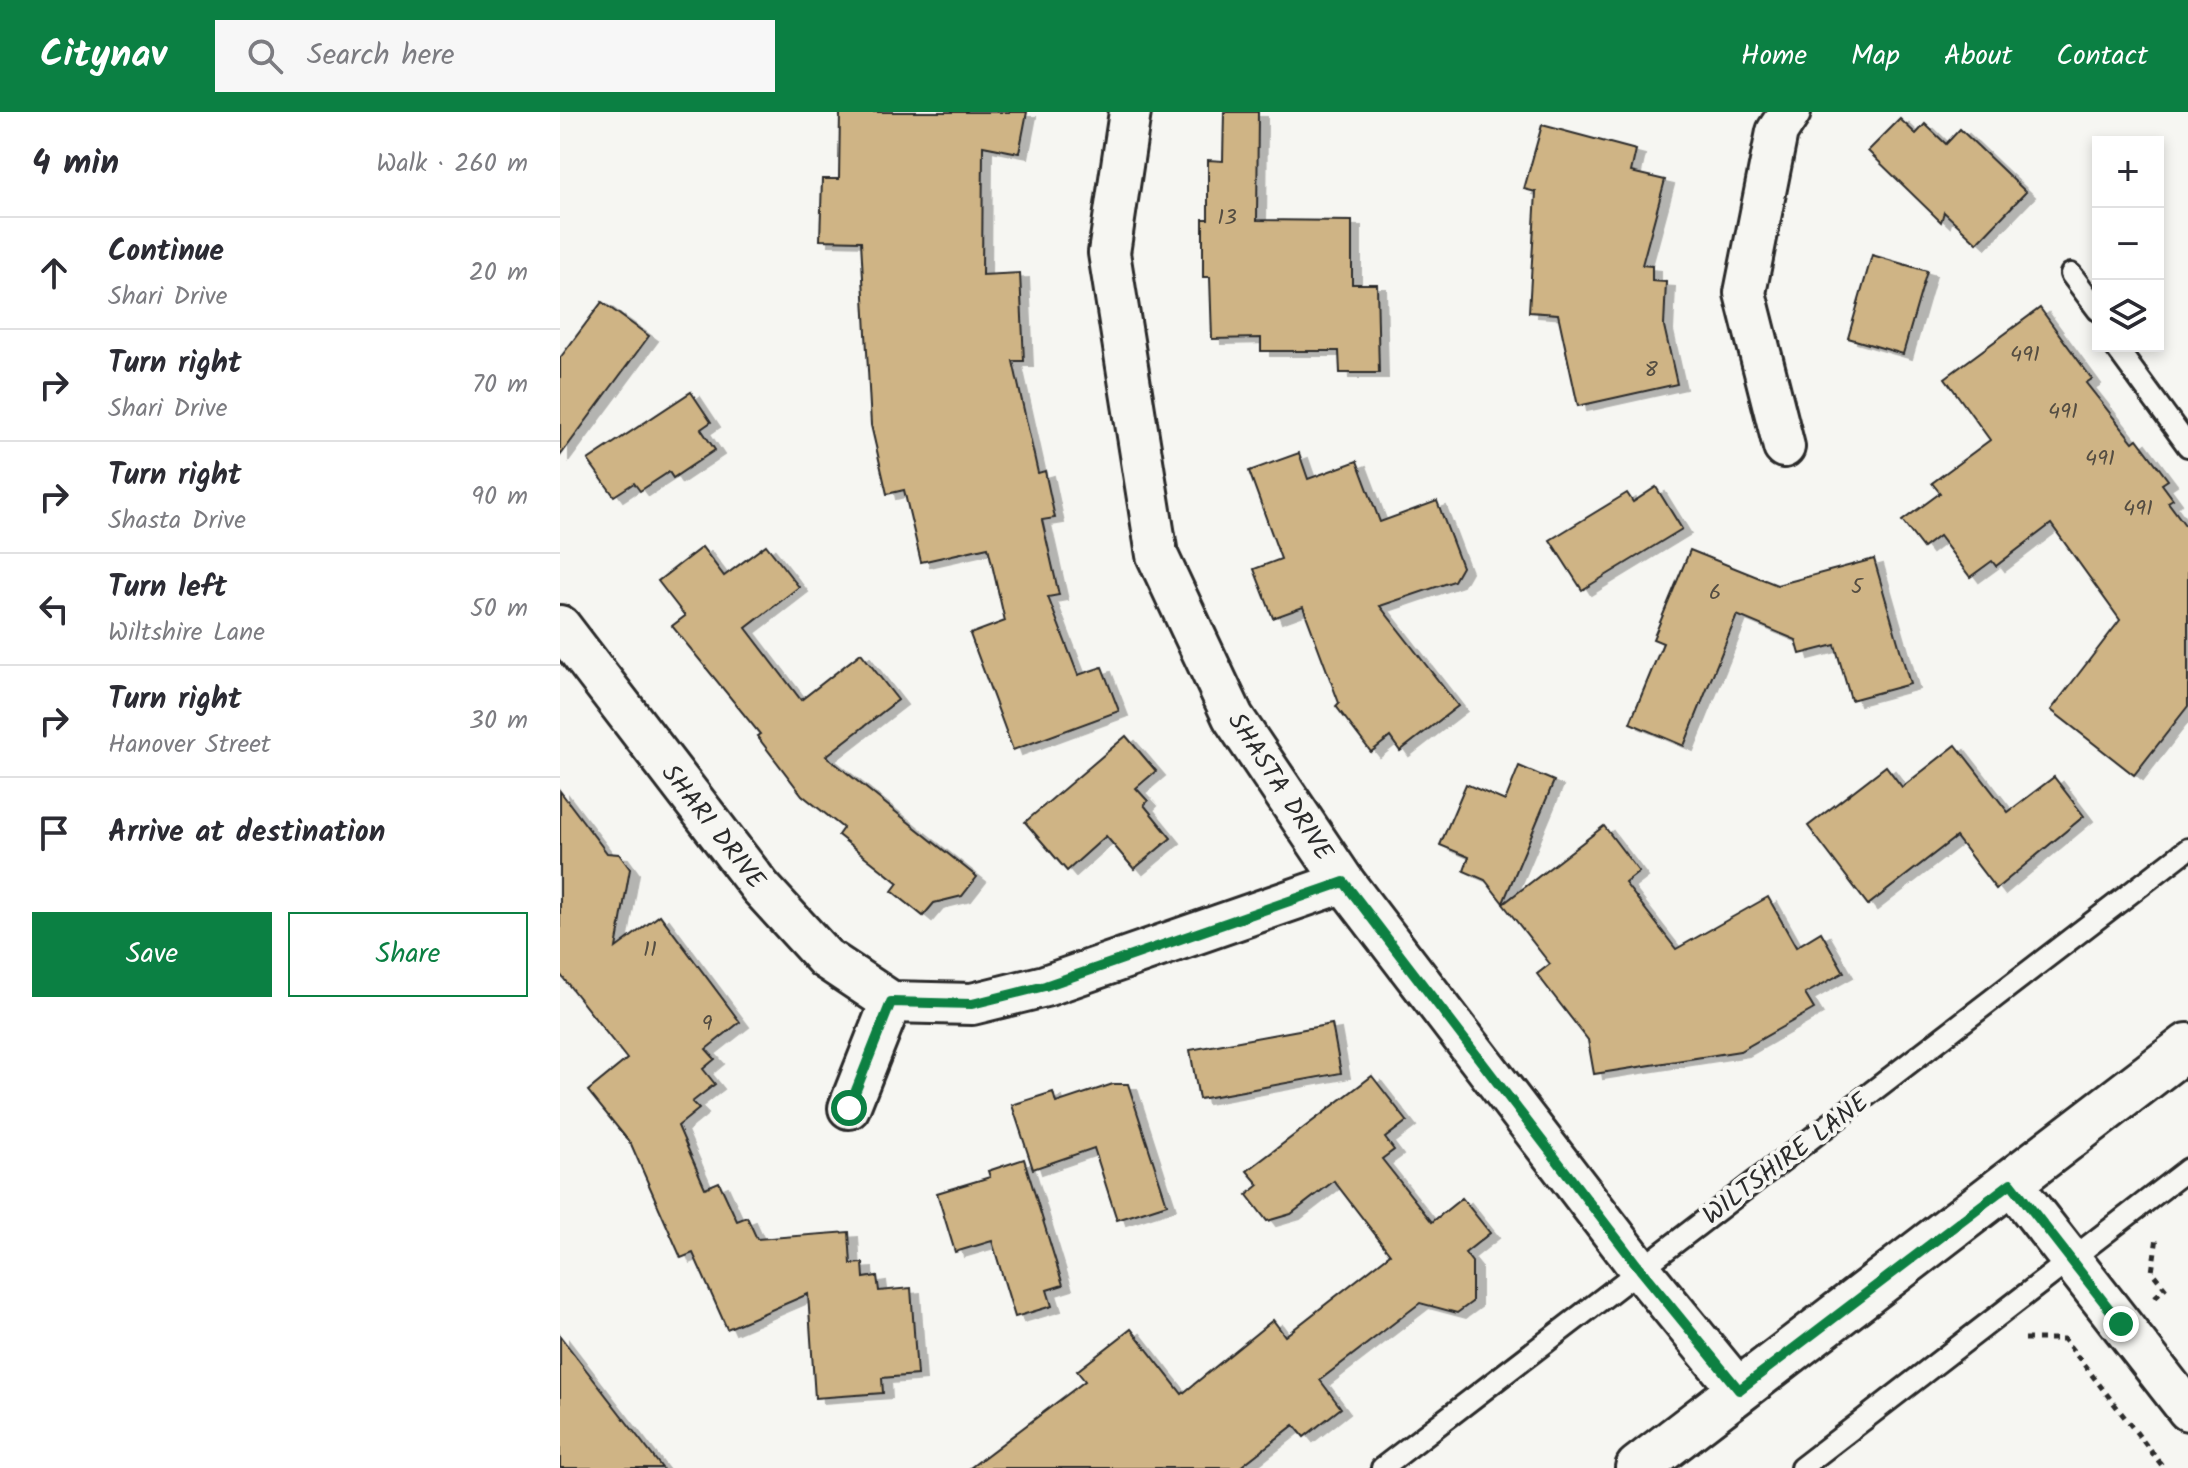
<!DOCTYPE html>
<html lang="en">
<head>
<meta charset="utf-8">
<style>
	:root { --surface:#fff; --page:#f7f7f7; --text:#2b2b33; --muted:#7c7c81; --line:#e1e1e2; --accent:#0b8043 }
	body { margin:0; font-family:Kalam,sans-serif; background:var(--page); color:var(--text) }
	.controls { position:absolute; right:24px; top:24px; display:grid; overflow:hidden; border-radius:0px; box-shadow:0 4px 12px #0003 }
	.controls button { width:72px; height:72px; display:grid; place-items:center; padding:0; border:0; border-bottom:2px solid var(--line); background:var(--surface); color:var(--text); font:40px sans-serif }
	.stop { position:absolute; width:24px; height:24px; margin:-18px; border:6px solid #0b8043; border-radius:50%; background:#fff }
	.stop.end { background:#0b8043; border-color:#fff; box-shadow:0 2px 8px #0008 }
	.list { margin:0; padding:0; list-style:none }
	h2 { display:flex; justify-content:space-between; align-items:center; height:104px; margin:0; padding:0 32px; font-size:34px }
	h2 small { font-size:26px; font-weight:400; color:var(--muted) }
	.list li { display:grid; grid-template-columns:52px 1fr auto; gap:24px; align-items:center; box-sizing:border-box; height:112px; padding:0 32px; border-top:2px solid var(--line) }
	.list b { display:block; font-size:30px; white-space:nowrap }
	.list p { margin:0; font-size:26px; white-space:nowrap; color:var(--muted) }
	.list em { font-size:26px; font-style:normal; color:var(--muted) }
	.actions { display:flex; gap:16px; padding:24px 32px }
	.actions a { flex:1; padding:18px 0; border:2px solid var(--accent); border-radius:0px; text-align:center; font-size:28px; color:var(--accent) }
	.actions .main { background:var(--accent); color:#fff }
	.icon { flex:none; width:44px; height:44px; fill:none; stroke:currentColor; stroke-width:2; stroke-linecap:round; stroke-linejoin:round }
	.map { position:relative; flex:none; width:1628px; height:1356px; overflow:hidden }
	header { display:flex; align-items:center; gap:48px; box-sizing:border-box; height:112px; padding:0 40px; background:var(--accent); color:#fff }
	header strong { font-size:38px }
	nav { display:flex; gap:44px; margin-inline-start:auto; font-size:28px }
	.search { width:560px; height:72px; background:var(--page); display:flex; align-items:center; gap:20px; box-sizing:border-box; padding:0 28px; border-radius:0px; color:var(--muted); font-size:30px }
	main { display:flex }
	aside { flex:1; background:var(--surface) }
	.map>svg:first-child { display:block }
</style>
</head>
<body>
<header>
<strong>Citynav</strong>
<div class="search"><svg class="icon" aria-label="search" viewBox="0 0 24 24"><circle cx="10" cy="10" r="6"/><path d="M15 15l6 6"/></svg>Search here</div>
<nav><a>Home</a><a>Map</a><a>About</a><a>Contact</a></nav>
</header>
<main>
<aside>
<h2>4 min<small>Walk · 260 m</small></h2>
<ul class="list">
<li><svg class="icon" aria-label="ahead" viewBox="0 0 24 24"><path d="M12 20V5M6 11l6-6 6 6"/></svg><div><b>Continue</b><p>Shari Drive</p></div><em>20 m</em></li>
<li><svg class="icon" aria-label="right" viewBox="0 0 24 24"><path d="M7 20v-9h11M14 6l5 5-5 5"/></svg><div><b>Turn right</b><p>Shari Drive</p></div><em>70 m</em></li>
<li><svg class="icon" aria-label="right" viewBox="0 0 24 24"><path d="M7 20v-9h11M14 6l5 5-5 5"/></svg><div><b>Turn right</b><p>Shasta Drive</p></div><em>90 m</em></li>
<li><svg class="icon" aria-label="left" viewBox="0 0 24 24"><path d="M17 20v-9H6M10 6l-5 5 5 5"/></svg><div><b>Turn left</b><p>Wiltshire Lane</p></div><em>50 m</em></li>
<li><svg class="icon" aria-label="right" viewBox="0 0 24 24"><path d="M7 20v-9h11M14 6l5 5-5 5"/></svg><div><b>Turn right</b><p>Hanover Street</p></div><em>30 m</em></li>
<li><svg class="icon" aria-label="arrive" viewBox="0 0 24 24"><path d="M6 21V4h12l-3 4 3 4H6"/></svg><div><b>Arrive at destination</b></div></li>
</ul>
<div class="actions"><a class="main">Save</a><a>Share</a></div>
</aside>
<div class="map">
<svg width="1628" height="1356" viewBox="0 0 1628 1356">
	<defs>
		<filter id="shadow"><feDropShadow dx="9" dy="5" stdDeviation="0" flood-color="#0004"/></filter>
	</defs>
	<rect width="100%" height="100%" fill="#f6f6f2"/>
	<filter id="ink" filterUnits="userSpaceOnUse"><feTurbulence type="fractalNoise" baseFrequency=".0125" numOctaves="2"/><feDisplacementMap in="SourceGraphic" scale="16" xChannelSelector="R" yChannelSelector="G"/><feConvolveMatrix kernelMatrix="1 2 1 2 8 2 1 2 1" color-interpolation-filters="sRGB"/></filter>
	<g filter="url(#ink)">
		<g fill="#cfb485" stroke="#2b2b2b" stroke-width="2" filter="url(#shadow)">
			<polygon points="280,0 467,0 459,41 423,34 422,163 460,161 464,249 453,249 478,361 485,359 495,406 482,408 499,483 488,485 518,563 542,555 559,599 453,638 410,522 445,509 428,435 361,450 344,378 327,382 311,313 301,129 260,128 262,67 279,67"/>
			<polygon points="664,0 698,0 697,108 792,109 792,172 817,172 819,261 780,261 779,239 701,239 701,226 652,227 650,165 643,165 643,107 648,107 648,48 663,49"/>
			<polygon points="1340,7 1356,22 1365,12 1386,32 1400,17 1466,80 1417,131 1384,100 1381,110 1308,39"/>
			<polygon points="982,13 1076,38 1071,60 1105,68 1082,153 1092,154 1092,169 1106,170 1104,214 1117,272 1018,294 998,202 969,200 976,80 964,77"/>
			<polygon points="1312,143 1367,159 1343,242 1288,226"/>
			<polygon points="42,190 89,224 0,344 0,246"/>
			<polygon points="1480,196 1532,267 1526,271 1573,330 1577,327 1608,368 1602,372 1613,387 1608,390 1628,417 1628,594 1574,663 1491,598 1560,508 1491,412 1436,454 1432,449 1410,465 1379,424 1363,436 1342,409 1380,381 1372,371 1430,328 1385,266"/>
			<polygon points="131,280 151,310 141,317 155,338 113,366 109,360 80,379 74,371 54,384 28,348"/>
			<polygon points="739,341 748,367 797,349 820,410 877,389 902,455 894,469 820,494 898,594 840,639 830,625 811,640 776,594 779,591 743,495 713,506 694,457 721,447 689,359"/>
			<polygon points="1096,375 1122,417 1022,478 990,428 1067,381 1073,390"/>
			<polygon points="206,433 239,475 186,516 241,588 301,541 338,588 266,644 417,765 402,784 374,791 363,804 332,779 338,771 278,723 283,716 242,683 197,624 200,622 112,514 125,504 98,469 142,435 164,464"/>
			<polygon points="1130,438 1217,473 1314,447 1350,572 1291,588 1275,533 1240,542 1236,528 1177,503 1124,634 1070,611 1103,531 1093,527"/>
			<polygon points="566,624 596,659 576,676 588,689 584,693 611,726 574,757 546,724 507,759 465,710"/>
			<polygon points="1396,633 1448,700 1494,665 1524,704 1436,777 1396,725 1308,793 1248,714 1326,654 1342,675"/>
			<polygon points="959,654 994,669 943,791 925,768 904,759 909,745 880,733 906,672 945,689"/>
			<polygon points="0,679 47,741 59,742 70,757 56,836 100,803 180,910 146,937 155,947 143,957 155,972 132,990 139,997 118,1014 145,1076 159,1070 177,1109 187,1105 197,1127 289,1120 291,1152 303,1151 304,1166 317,1164 319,1179 351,1176 357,1263 322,1266 323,1281 255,1286 248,1182 167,1217 133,1141 121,1146 71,1032 28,979 67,947 0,862"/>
			<polygon points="1044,714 1079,760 1065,771 1116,837 1208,785 1236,835 1261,820 1284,860 1245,882 1254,897 1180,939 1034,962 1028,928 977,862 990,852 943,792"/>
			<polygon points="772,912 781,961 639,987 630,938"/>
			<polygon points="812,964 847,1009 825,1026 834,1038 822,1047 872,1110 902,1086 930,1121 905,1141 912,1150 912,1190 897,1201 860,1191 760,1268 781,1296 744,1325 734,1313 679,1356 410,1356 525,1269 517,1259 571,1217 622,1282 713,1208 725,1224 830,1142 774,1069 731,1102 707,1109 687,1083 699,1073 687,1059"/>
			<polygon points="553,972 568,972 607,1092 557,1108 534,1036 473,1057 452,993 493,980 496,991"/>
			<polygon points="464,1047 503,1173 487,1178 492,1194 455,1205 432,1129 395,1140 377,1081 430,1065 428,1059"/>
			<polygon points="0,1224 102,1356 0,1356"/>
		</g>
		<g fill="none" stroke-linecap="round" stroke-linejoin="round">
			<g stroke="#2b2b2b" stroke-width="26">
				<g id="lane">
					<polyline points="1511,162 1538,198"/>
					<polyline points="1555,234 1628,334"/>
					<polyline points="822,1356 1628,737"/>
					<polyline points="1241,1356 1628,1057"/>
				</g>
			</g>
			<g stroke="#2b2b2b" stroke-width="46">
				<g id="street">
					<polyline points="570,0 549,141 597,443 673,605 784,770 1080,1157 1179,1278"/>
					<polyline points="1224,335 1185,181 1217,20 1230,0"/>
					<polyline points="0,514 200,775 265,846 331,890 412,892 485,874 784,770"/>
					<polyline points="289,996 331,890"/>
					<polyline points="1451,1071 1628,1298"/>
				</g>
			</g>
			<g stroke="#2b2b2b" stroke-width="50">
				<polyline id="secondary" points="1078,1356 1628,934"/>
			</g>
			<g stroke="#2b2b2b" stroke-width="5" stroke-dasharray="6 6" stroke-linecap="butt">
				<polyline points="1595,1185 1605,1176 1592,1160 1597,1125"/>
				<polyline points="1465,1227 1504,1227 1604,1356"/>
			</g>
			<use href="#lane" stroke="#f6f6f2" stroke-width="20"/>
			<use href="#street" stroke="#f6f6f2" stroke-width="40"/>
			<use href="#secondary" stroke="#f6f6f2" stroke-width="44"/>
		</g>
	</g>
	<g fill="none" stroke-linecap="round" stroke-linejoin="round" filter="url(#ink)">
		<polyline stroke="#0b8043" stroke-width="10" points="289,996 331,890 412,892 485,874 784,770 1080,1157 1179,1278 1451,1071 1561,1212"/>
	</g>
	<g text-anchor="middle" stroke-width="8" stroke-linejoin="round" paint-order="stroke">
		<g font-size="22" fill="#544d42">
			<text x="667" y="112">13</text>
			<text x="1465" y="249">491</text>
			<text x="1091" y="264">8</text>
			<text x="1503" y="306">491</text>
			<text x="1540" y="353">491</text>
			<text x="1578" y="403">491</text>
			<text x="1297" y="481">5</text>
			<text x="1155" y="487">6</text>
			<text x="90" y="844">11</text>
			<text x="147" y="918">9</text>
		</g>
		<g font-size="26" fill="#2b2b2b" stroke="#f6f6f2">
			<text transform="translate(721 674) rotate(57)" y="9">SHASTA DRIVE</text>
			<text transform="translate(154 714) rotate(52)" y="9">SHARI DRIVE</text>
			<text transform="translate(1225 1046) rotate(-37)" y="9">WILTSHIRE LANE</text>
		</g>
	</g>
</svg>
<div class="controls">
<button>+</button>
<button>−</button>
<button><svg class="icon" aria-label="layers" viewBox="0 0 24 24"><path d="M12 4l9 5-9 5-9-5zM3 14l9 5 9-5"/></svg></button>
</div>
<div class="stop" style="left:289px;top:996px"></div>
<div class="stop end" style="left:1561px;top:1212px"></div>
</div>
</main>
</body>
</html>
